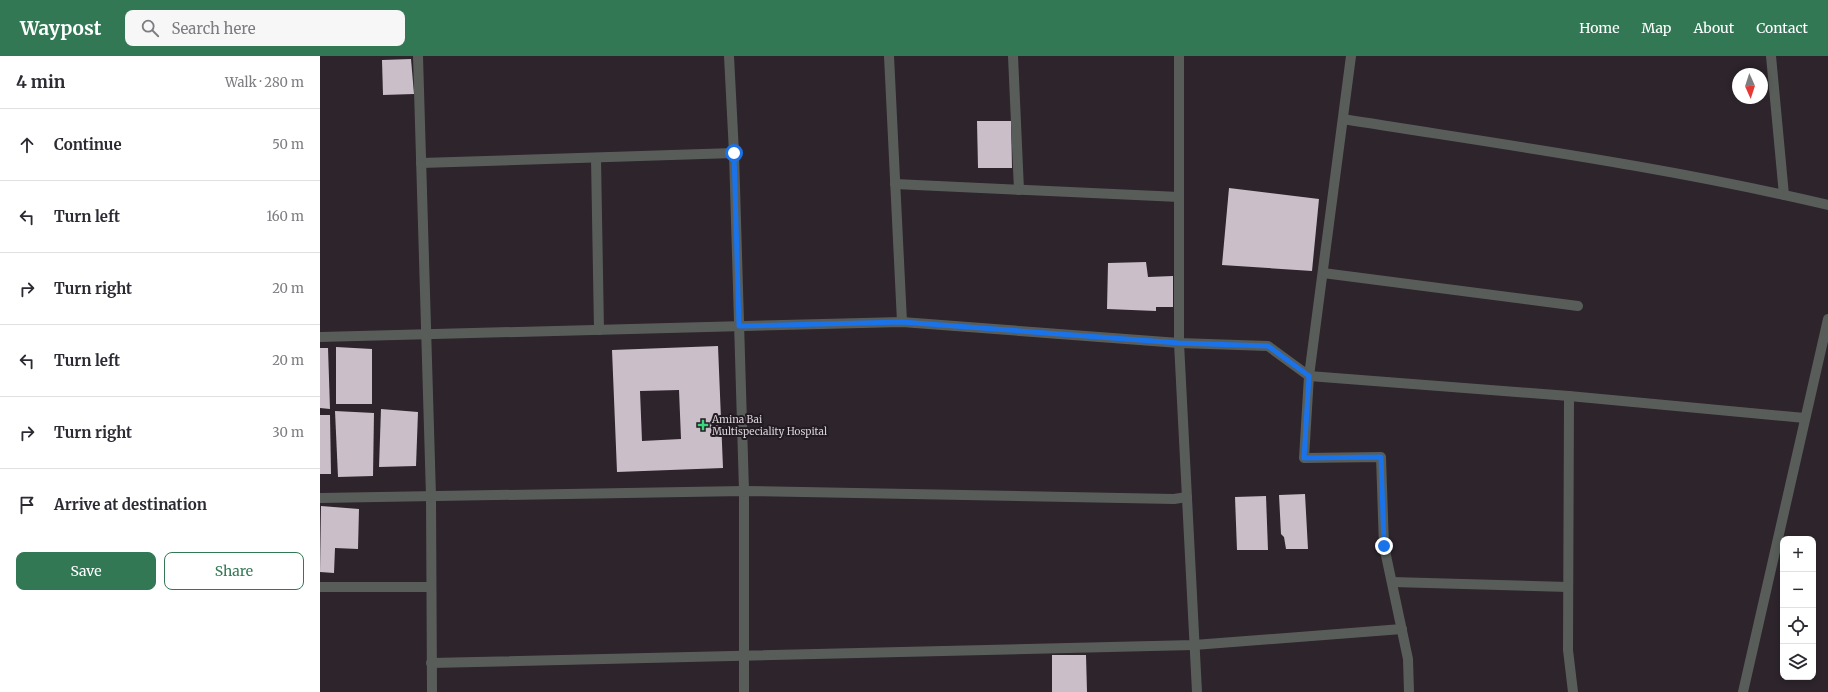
<!DOCTYPE html>
<html lang="en">
<head>
<meta charset="utf-8">
<style>
	:root { --surface:#fff; --page:#f7f7f7; --text:#2b2b33; --muted:#7c7c81; --line:#e1e1e2; --accent:#327855 }
	body { margin:0; font-family:Merriweather,serif; background:var(--page); color:var(--text) }
	.controls { position:absolute; right:12px; bottom:12px; display:grid; overflow:hidden; border-radius:8px; box-shadow:0 2px 6px #0003 }
	.controls button { width:36px; height:36px; display:grid; place-items:center; padding:0; border:0; border-bottom:1px solid var(--line); background:var(--surface); color:var(--text); font:20px sans-serif }
	.compass { position:absolute; left:1412px; top:12px; width:36px; height:36px; border-radius:50%; background:var(--surface); box-shadow:0 2px 6px #0003; rotate:177deg }
	.stop { position:absolute; width:12px; height:12px; margin:-9px; border:3px solid #1a73e8; border-radius:50%; background:#fff }
	.stop.end { background:#1a73e8; border-color:#fff; box-shadow:0 1px 4px #0008 }
	.list { margin:0; padding:0; list-style:none }
	h2 { display:flex; justify-content:space-between; align-items:center; height:52px; margin:0; padding:0 16px; font-size:17px }
	h2 small { font-size:13px; font-weight:400; color:var(--muted) }
	.list li { display:grid; grid-template-columns:26px 1fr auto; gap:12px; align-items:center; box-sizing:border-box; height:72px; padding:0 16px; border-top:1px solid var(--line) }
	.list b { display:block; font-size:15px; white-space:nowrap }
	.list em { font-size:13px; font-style:normal; color:var(--muted) }
	.actions { display:flex; gap:8px; padding:12px 16px }
	.actions a { flex:1; padding:9px 0; border:1px solid var(--accent); border-radius:8px; text-align:center; font-size:14px; color:var(--accent) }
	.actions .main { background:var(--accent); color:#fff }
	.icon { flex:none; width:22px; height:22px; fill:none; stroke:currentColor; stroke-width:2; stroke-linecap:round; stroke-linejoin:round }
	.map { position:relative; flex:none; width:1508px; height:636px; overflow:hidden }
	header { display:flex; align-items:center; gap:24px; box-sizing:border-box; height:56px; padding:0 20px; background:var(--accent); color:#fff }
	header strong { font-size:19px }
	nav { display:flex; gap:22px; margin-inline-start:auto; font-size:14px }
	.search { width:280px; height:36px; background:var(--page); display:flex; align-items:center; gap:10px; box-sizing:border-box; padding:0 14px; border-radius:8px; color:var(--muted); font-size:15px }
	main { display:flex }
	aside { flex:1; background:var(--surface) }
	.map>svg:first-child { display:block }
</style>
</head>
<body>
<header>
<strong>Waypost</strong>
<div class="search"><svg class="icon" aria-label="search" viewBox="0 0 24 24"><circle cx="10" cy="10" r="6"/><path d="M15 15l6 6"/></svg>Search here</div>
<nav><a>Home</a><a>Map</a><a>About</a><a>Contact</a></nav>
</header>
<main>
<aside>
<h2>4 min<small>Walk · 280 m</small></h2>
<ul class="list">
<li><svg class="icon" aria-label="ahead" viewBox="0 0 24 24"><path d="M12 20V5M6 11l6-6 6 6"/></svg><div><b>Continue</b></div><em>50 m</em></li>
<li><svg class="icon" aria-label="left" viewBox="0 0 24 24"><path d="M17 20v-9H6M10 6l-5 5 5 5"/></svg><div><b>Turn left</b></div><em>160 m</em></li>
<li><svg class="icon" aria-label="right" viewBox="0 0 24 24"><path d="M7 20v-9h11M14 6l5 5-5 5"/></svg><div><b>Turn right</b></div><em>20 m</em></li>
<li><svg class="icon" aria-label="left" viewBox="0 0 24 24"><path d="M17 20v-9H6M10 6l-5 5 5 5"/></svg><div><b>Turn left</b></div><em>20 m</em></li>
<li><svg class="icon" aria-label="right" viewBox="0 0 24 24"><path d="M7 20v-9h11M14 6l5 5-5 5"/></svg><div><b>Turn right</b></div><em>30 m</em></li>
<li><svg class="icon" aria-label="arrive" viewBox="0 0 24 24"><path d="M6 21V4h12l-3 4 3 4H6"/></svg><div><b>Arrive at destination</b></div></li>
</ul>
<div class="actions"><a class="main">Save</a><a>Share</a></div>
</aside>
<div class="map">
<svg width="1508" height="636" viewBox="0 0 1508 636">
	<rect width="100%" height="100%" fill="#2d242c"/>
	<g fill="#cabfc8" fill-rule="evenodd">
		<polygon points="91,3 94,38 63,39 62,4"/>
		<polygon points="657,65 691,65 692,112 658,112"/>
		<polygon points="909,132 999,143 992,215 902,209"/>
		<polygon points="826,206 828,221 853,220 853,251 836,251 836,255 787,253 788,207"/>
		<path d="M398 290 403 412 297 416 292 294ZM359 334 361 383 322 385 320 335Z"/>
		<polygon points="16,291 52,293 52,348 16,348"/>
		<polygon points="0,292 8,292 10,353 0,352"/>
		<polygon points="61,353 98,356 96,410 59,411"/>
		<polygon points="15,355 54,357 53,420 18,421"/>
		<polygon points="0,359 10,359 11,418 0,418"/>
		<polygon points="985,438 988,493 966,493 964,481 961,478 959,439"/>
		<polygon points="946,440 948,494 917,494 915,441"/>
		<polygon points="1,450 39,453 38,493 15,492 14,517 0,516"/>
		<polygon points="732,599 766,599 767,636 732,636"/>
	</g>
	<g fill="none" stroke-linecap="round" stroke-linejoin="round">
		<g stroke="#585d5a" stroke-width="10">
			<polyline points="98,0 111,440 112,636"/>
			<polyline points="409,0 414,97 424,435 424,636"/>
			<polyline points="569,0 582,266"/>
			<polyline points="693,0 699,134"/>
			<polyline points="859,0 859,287 877,636"/>
			<polyline points="1031,0 989,320 984,402 1061,401 1064,490 1088,603 1089,636"/>
			<polyline points="1451,0 1464,139"/>
			<path d="M1023 63C1185 89 1348 111 1508 149"/>
			<polyline points="276,102 279,274"/>
			<polyline points="101,107 414,97"/>
			<polyline points="575,128 859,141"/>
			<polyline points="1003,217 1258,250"/>
			<polyline points="0,281 582,266 859,287 948,290 989,320 1249,340 1485,362"/>
			<polyline points="1249,340 1248,594 1253,636"/>
			<polyline points="0,442 424,435 854,443 867,441"/>
			<polyline points="1072,526 1248,531"/>
			<polyline points="0,531 111,531"/>
			<polyline points="111,607 874,589 1082,573"/>
			<polyline points="1423,636 1508,263"/>
		</g>
	</g>
	<g fill="none" stroke-linecap="round" stroke-linejoin="round">
		<polyline stroke="#1a73e8" stroke-width="5" points="414,97 419,270 582,266 859,287 948,290 989,320 984,402 1061,401 1064,490"/>
	</g>
	<path fill="#3ad77f" stroke="#231b22" stroke-width="1.5" d="M381 363h4v4h4v4h-4v4h-4v-4h-4v-4h4z"/>
	<g text-anchor="middle" stroke-width="4" stroke-linejoin="round" paint-order="stroke">
		<g font-size="10" fill="#d7d1d6" stroke="#231b22" text-anchor="start">
			<text x="392" y="367">Amina Bai<tspan x="392" dy="12">Multispeciality Hospital</tspan></text>
		</g>
	</g>
</svg>
<div class="controls">
<button>+</button>
<button>−</button>
<button><svg class="icon" aria-label="locate" viewBox="0 0 24 24"><circle cx="12" cy="12" r="6"/><path d="M12 2v4M12 18v4M2 12h4M18 12h4"/></svg></button>
<button><svg class="icon" aria-label="layers" viewBox="0 0 24 24"><path d="M12 4l9 5-9 5-9-5zM3 14l9 5 9-5"/></svg></button>
</div>
<svg class="compass" viewBox="-18 -18 36 36"><path d="M0-13l5 13h-10z" fill="#e53935"/><path d="M0 13l5-13h-10z" fill="#7c7c81"/></svg>
<div class="stop" style="left:414px;top:97px"></div>
<div class="stop end" style="left:1064px;top:490px"></div>
</div>
</main>
</body>
</html>
